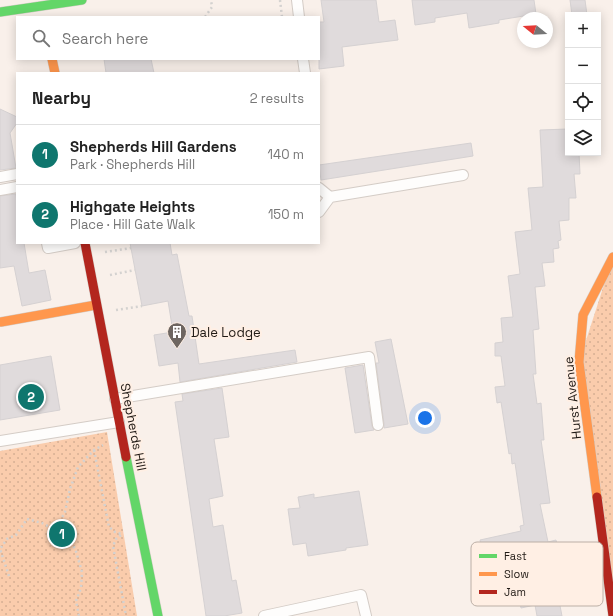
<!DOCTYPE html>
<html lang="en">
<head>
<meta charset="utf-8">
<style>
	:root { --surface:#fff; --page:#f6f6f6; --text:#222; --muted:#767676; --line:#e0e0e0; --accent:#0f766e }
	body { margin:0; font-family:"Space Grotesk",sans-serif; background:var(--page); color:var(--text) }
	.controls { position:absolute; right:12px; top:12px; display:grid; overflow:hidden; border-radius:0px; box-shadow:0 2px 10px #0003 }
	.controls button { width:36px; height:36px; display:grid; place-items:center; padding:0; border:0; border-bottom:1px solid var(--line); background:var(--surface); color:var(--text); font:20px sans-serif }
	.compass { position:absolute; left:517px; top:12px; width:36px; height:36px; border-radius:50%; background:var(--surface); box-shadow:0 2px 10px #0003; rotate:288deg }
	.you { position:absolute; left:425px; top:418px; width:14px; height:14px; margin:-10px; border:3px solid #fff; border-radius:50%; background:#1a73e8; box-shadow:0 0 0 6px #1a73e833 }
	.badge { display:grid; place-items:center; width:26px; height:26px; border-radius:50%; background:var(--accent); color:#fff; font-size:13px; font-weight:700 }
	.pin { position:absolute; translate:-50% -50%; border:2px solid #fff; box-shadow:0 1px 4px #0006 }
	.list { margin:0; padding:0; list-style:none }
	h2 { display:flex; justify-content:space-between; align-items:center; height:52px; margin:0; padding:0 16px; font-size:17px }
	h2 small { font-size:13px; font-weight:400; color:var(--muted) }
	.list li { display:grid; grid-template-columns:26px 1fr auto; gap:12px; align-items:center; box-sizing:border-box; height:60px; padding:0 16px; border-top:1px solid var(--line) }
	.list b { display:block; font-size:15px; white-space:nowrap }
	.list p { margin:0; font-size:13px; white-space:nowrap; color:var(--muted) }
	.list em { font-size:13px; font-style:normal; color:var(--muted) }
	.icon { flex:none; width:22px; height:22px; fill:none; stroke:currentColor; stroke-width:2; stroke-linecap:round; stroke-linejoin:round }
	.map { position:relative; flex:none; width:613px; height:616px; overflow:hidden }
	.search { position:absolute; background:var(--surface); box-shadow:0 2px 10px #0003; left:16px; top:16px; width:304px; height:44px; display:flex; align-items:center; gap:10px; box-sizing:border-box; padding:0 14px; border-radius:0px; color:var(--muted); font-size:15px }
	.panel { position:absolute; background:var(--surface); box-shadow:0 2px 10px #0003; left:16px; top:72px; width:304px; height:172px; border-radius:0px }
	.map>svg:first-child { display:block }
</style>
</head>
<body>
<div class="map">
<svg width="613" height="616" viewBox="0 0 613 616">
	<defs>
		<pattern id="park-dots" width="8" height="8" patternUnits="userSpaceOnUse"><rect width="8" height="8" fill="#faccac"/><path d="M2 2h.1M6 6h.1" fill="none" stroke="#d6af93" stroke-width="1.8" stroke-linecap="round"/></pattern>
	</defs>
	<rect width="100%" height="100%" fill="#f9f0ea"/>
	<g fill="url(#park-dots)">
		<polygon points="613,257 613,615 579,362"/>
		<polygon points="107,432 137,616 0,616 0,451"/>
	</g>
	<g fill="#e0dbdc" stroke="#d5d1d2">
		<polygon points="321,0 376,0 379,22 395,20 398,40 342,47 344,66 319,69 319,22 324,22"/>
		<polygon points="412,0 534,0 536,14 499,20 499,23 469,28 467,13 435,18 435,22 415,25"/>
		<polygon points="570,0 585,0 587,15 572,15"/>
		<polygon points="104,59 151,59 154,73 106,73"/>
		<polygon points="0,109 17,117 17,123 10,133 16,168 0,170"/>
		<polygon points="568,129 568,153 579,153 580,174 574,174 576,198 569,198 569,220 559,221 561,240 558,241 559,248 553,249 554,262 542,263 545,286 535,287 539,329 533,330 536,374 533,374 537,404 541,403 544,440 541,440 550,503 540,504 548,542 556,540 561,561 558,562 559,569 553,570 562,616 537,616 535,605 521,608 518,593 533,590 524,547 484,556 480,540 521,531 520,526 524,525 515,463 512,464 511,453 509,454 501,402 497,403 495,387 505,386 501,356 495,356 495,343 503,342 501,318 513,317 508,276 520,274 515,232 532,230 528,188 543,187 540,130"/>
		<polygon points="471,143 473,156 321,180 319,165"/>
		<polygon points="16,194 17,202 17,243 24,243 29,273 45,270 51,300 22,306 14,266 0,268 0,196"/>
		<polygon points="130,243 170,243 172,255 177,254 189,316 192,316 199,364 295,350 297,362 180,382 178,363 159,366 154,335 173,332 168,301 142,306"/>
		<polygon points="391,339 408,424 384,428 384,424 376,363 379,363 375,342"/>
		<polygon points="51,356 60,410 0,420 0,365"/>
		<polygon points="363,365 372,426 374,430 355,433 345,368"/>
		<polygon points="222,388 229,437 214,439 223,496 209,499 213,527 223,525 232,581 236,580 242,613 224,616 206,616 175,402 183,401 182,394"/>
		<polygon points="359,491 368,545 346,548 346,550 308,556 306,543 293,545 288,509 300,508 298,497 314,494 314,498"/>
	</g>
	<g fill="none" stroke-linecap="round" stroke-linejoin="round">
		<g stroke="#d4ccc6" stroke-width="12">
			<g id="lane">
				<polyline points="297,0 299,17"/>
				<polyline points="303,59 305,73"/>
				<polyline points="0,177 17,174"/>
				<polyline points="319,188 330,197"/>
				<polyline points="0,190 17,187"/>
				<polyline points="319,212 330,197 463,175"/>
				<polyline points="47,243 48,248 75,243"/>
				<polyline points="115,399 369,357 378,425"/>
				<polyline points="0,441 119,422"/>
				<polyline points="264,616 361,595 366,616"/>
			</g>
		</g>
		<g stroke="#d4ccc6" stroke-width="10">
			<g id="fast">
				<polyline points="0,12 82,0"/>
				<polyline points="126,457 158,616"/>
			</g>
		</g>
		<g stroke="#d4ccc6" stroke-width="10">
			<g id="slow">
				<polyline points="52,59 55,73"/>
				<polyline points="1,322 96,305"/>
				<polyline points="597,497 579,362 583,315 613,257"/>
			</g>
		</g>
		<g stroke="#d4ccc6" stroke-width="10">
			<g id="jam">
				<polyline points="85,243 126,457"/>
				<polyline points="597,497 613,616"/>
			</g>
		</g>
		<g stroke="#d4d2d0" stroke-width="2.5" stroke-dasharray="2 3" stroke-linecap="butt">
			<polyline points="280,0 282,17"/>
			<polyline points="205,17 212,7 211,0"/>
			<polyline points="105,252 131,248"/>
			<polyline points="110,275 135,270"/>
			<polyline points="116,310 142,306"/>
			<polyline points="94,450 109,527 115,532 122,534 116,539 113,546 126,616"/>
			<polyline points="55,530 65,512 70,489 78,467 94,450 103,445"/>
			<polyline points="9,576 0,549 7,539 16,535 27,519 42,523 55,530 75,548 82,572 81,588 76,601 79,616"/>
		</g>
		<use href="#lane" stroke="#fefdfc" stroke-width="10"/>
		<use href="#fast" stroke="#63d668" stroke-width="9"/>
		<use href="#slow" stroke="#ff974d" stroke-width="9"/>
		<use href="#jam" stroke="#b3261e" stroke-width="9"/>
	</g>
	<defs>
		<g id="building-pin" transform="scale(1)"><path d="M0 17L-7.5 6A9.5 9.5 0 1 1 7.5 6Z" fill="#6d6560" stroke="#ffefe4"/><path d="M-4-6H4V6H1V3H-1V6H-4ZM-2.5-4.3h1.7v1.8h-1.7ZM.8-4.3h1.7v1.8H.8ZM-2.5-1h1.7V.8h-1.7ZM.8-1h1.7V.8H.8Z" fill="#fff"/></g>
	</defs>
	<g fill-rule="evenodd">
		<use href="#building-pin" x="177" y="332"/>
	</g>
	<g text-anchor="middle" stroke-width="4" stroke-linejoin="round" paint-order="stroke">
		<g font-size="13" fill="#211a15" stroke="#ffefe4" text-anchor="start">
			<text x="191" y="337">Dale Lodge</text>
		</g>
		<g font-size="13" fill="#211a15" stroke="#ffefe4">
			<text transform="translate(572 398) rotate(-96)" y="5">Hurst Avenue</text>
			<text transform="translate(134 427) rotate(79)" y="5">Shepherds Hill</text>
		</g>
	</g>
	<rect x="471" y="542" width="132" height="64" rx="6" fill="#ffefe4" stroke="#bcafa6" stroke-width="1"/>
	<rect x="479" y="554" width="18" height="4" fill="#63d668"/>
	<rect x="479" y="572" width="18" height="4" fill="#ff974d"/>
	<rect x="479" y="590" width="18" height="4" fill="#b3261e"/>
	<g font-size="11" fill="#211a15">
		<text x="504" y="560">Fast</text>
		<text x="504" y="578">Slow</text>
		<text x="504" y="596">Jam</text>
	</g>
</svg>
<div class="controls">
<button>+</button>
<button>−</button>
<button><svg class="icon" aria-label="locate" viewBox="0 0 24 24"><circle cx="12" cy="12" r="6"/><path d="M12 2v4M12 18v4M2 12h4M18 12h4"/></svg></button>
<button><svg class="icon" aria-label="layers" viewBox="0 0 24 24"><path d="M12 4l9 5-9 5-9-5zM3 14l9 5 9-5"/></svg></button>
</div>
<svg class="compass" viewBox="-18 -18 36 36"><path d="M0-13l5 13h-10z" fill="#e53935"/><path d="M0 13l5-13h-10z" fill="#767676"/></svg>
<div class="you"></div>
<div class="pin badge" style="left:62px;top:534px">1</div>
<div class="pin badge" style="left:31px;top:397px">2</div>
<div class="search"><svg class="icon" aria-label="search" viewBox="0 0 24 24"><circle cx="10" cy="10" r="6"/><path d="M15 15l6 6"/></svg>Search here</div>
<section class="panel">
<h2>Nearby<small>2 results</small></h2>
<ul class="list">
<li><span class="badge">1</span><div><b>Shepherds Hill Gardens</b><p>Park · Shepherds Hill</p></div><em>140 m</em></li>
<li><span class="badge">2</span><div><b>Highgate Heights</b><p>Place · Hill Gate Walk</p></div><em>150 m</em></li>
</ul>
</section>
</div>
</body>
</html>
